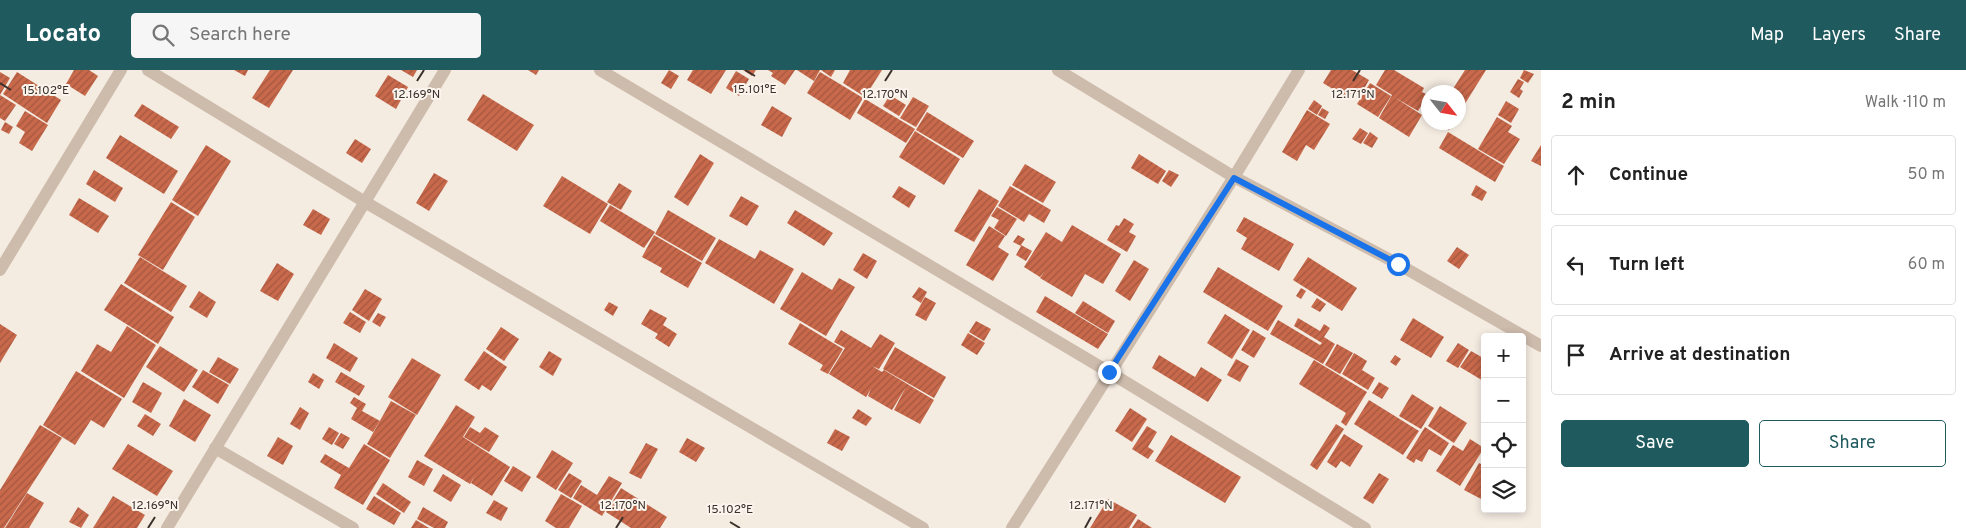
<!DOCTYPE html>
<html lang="en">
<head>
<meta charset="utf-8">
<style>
	:root { --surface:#fff; --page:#f6f6f6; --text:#222; --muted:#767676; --line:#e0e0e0; --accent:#1f5a5e }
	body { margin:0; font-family:Overpass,sans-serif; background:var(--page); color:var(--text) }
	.controls { position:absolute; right:15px; bottom:15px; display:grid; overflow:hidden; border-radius:5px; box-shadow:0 2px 8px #0003 }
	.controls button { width:45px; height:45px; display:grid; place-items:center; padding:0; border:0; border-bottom:1px solid var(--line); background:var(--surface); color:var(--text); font:25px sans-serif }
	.compass { position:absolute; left:1421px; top:15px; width:45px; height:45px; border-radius:50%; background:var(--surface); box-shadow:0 2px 8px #0003; rotate:121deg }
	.stop { position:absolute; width:15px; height:15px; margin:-11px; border:4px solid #1a73e8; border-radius:50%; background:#fff }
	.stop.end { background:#1a73e8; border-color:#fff; box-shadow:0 1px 5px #0008 }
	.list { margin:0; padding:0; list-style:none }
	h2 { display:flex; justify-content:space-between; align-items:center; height:65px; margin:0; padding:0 20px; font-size:21px }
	h2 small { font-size:16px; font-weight:400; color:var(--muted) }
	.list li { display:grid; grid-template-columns:32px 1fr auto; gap:15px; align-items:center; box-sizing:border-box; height:80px; margin:0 10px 10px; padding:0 10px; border:1px solid var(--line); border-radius:5px }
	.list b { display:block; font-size:19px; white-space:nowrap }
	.list em { font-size:16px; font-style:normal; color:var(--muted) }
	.actions { display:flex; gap:10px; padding:15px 20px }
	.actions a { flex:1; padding:11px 0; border:1px solid var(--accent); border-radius:5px; text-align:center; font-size:18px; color:var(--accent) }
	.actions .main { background:var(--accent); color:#fff }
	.icon { flex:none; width:28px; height:28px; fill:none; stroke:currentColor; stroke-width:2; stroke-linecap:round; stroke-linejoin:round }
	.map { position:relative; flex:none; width:1541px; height:458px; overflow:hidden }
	header { display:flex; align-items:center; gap:30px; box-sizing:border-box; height:70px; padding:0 25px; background:var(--accent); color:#fff }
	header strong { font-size:24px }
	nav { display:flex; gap:28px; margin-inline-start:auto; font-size:18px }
	.search { width:350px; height:45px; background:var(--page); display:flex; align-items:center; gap:12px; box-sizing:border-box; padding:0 18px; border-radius:5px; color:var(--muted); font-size:19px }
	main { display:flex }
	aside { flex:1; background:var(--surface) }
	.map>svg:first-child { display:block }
</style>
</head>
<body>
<header>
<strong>Locato</strong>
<div class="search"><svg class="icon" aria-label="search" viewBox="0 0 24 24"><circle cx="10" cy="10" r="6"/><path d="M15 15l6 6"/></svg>Search here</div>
<nav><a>Map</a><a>Layers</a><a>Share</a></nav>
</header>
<main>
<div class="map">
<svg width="1541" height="458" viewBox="0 0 1541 458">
	<defs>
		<pattern id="building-hatch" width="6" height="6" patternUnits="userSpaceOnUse" patternTransform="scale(1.25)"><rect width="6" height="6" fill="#c8694b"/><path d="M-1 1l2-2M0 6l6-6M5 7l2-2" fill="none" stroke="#a4573f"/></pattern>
	</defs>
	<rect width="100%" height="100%" fill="#f4ebe1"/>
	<g fill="url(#building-hatch)">
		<polygon points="74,0 89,0 98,6 85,26 66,14"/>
		<polygon points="234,0 248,0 245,6"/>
		<polygon points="270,0 293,0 269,38 252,28"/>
		<polygon points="401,0 417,0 413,7"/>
		<polygon points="528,0 539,0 536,5"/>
		<polygon points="669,0 679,6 671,19 661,13"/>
		<polygon points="693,0 726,0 711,24 687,10"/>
		<polygon points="743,0 756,0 752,6"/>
		<polygon points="768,0 795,0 785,15 771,6 773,3"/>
		<polygon points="797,0 820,0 814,11"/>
		<polygon points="821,0 835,0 831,7"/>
		<polygon points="850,0 882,0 865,27 843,13"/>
		<polygon points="1331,0 1352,0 1369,10 1360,26 1355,23 1353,26 1348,23 1346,27 1323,13"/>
		<polygon points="1385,0 1394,0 1424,18 1422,22 1428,25 1418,41 1394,27 1422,45 1409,67 1379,48 1392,25 1376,15"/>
		<polygon points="1465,0 1486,0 1458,45 1458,22 1451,22"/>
		<polygon points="1524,0 1534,4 1528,13 1520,8"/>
		<polygon points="736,1 749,9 739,26 726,18"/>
		<polygon points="0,2 10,8 0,25"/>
		<polygon points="17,2 61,30 47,53 3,24"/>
		<polygon points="820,2 863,28 850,50 807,23"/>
		<polygon points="388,5 408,17 396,39 375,26"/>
		<polygon points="1518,9 1524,12 1520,19 1523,21 1519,28 1510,22"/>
		<polygon points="1370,13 1391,26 1378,47 1357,34"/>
		<polygon points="483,24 534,55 517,81 467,50"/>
		<polygon points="0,25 16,35 5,51 0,48"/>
		<polygon points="890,25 906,35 899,46 883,36"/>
		<polygon points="913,27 929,36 916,57 900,48"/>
		<polygon points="865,29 915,59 906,73 857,43"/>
		<polygon points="1314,30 1322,36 1317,45 1308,39"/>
		<polygon points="1506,31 1519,39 1511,53 1498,45"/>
		<polygon points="142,34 179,57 171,69 134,46"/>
		<polygon points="772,36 792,48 782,67 761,55"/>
		<polygon points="1322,38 1329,42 1325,49 1318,45"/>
		<polygon points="1307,40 1330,54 1314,80 1306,75 1297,91 1282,82"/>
		<polygon points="25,41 48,55 32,81 19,73 25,62 16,56"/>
		<polygon points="927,42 974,71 963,88 916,60"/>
		<polygon points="1497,47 1512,56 1508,62 1520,69 1504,94 1478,79"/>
		<polygon points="5,52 13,57 9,64 1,60"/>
		<polygon points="1437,52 1454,52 1449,60"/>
		<polygon points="1360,58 1368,63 1361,74 1352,69"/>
		<polygon points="915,61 960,89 944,115 899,87"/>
		<polygon points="1370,62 1378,68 1372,78 1363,73"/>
		<polygon points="1448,62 1504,96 1495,112 1439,78"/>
		<polygon points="120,65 178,101 164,124 106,88"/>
		<polygon points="355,69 371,79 362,93 346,83"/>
		<polygon points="206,75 231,91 198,146 172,130"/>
		<polygon points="1541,75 1541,96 1531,91"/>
		<polygon points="700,84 714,93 688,136 674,127"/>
		<polygon points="1139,84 1166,101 1158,114 1131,98"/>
		<polygon points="1025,94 1056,112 1043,133 1012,115"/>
		<polygon points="94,100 123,118 115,132 86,114"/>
		<polygon points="1169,100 1179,105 1171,117 1162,111"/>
		<polygon points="434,103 448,111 429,141 416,133"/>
		<polygon points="562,106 608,134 590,164 543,136"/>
		<polygon points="619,113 632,121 621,140 607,132"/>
		<polygon points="1476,115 1487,122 1482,131 1471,125"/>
		<polygon points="899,116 916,126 909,138 892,127"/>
		<polygon points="1010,116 1051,140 1044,153 1029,144 1024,152 998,136"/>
		<polygon points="979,119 999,131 974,172 954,161"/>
		<polygon points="741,126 759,136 747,156 729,146"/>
		<polygon points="79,128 109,146 98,163 69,145"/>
		<polygon points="171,132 195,147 163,200 138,185"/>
		<polygon points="610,135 655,162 644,178 600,151"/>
		<polygon points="997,137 1017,149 1006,166 994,158 999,150 991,146"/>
		<polygon points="313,139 330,149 321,165 303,155"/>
		<polygon points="668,140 716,168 702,191 655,164"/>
		<polygon points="795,140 833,163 824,176 787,153"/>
		<polygon points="1244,147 1294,174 1279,201 1241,179 1247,168 1236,161"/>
		<polygon points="1124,148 1134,154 1129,162 1136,166 1127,182 1107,170 1116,155 1119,156"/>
		<polygon points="1072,155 1121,184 1103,214 1085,204 1072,227 1040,208 1045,200 1040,207 1024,197 1046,162 1062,172"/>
		<polygon points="989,156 1005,166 998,177 1009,184 993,211 966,195"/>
		<polygon points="654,165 702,193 688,218 660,202 662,198 642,187"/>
		<polygon points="1018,165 1025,169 1021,175 1032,181 1026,191 1016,185 1021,176 1013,172"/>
		<polygon points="719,169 755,189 760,180 794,199 774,234 705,193"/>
		<polygon points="1457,177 1469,185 1459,199 1447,191"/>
		<polygon points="863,183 877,191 867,209 853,200"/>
		<polygon points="140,187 187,216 171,242 124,213"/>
		<polygon points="1308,187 1357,218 1342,241 1293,210"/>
		<polygon points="1134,190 1149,199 1130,231 1115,221"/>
		<polygon points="277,193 294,204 278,231 260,221"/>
		<polygon points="1218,197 1283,236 1268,261 1203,222"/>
		<polygon points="802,202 832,220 839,208 855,217 826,266 780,239"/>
		<polygon points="121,214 174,247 158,274 104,240"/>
		<polygon points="919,217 927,222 921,233 912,227"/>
		<polygon points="1301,218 1306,221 1301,229 1296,226"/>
		<polygon points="365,219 382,229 369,251 352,240"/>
		<polygon points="199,221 216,232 207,248 189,237"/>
		<polygon points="1045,226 1108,264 1098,279 1036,242"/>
		<polygon points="925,227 936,233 926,251 915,245"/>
		<polygon points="1317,228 1326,234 1320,242 1311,237"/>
		<polygon points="1083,231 1115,251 1108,263 1075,243"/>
		<polygon points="609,232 618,237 613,246 604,240"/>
		<polygon points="650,239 667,248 663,255 677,264 669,277 655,268 658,264 641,254"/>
		<polygon points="350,242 366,252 360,263 343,253"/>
		<polygon points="378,243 386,247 380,257 372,252"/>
		<polygon points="1225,244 1250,260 1232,289 1207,273"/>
		<polygon points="1298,248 1320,261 1324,254 1330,258 1324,267 1335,274 1323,294 1270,264 1278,250 1320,275 1322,273 1294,256"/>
		<polygon points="1413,248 1444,267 1431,288 1400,270"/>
		<polygon points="976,251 991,259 984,271 969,262"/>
		<polygon points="800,253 843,279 828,304 820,300 823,295 788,274"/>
		<polygon points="0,254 17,265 0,293"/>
		<polygon points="127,256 156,275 124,328 81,301 97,274 111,282"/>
		<polygon points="501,257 519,269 504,291 486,279"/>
		<polygon points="841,260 871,278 880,264 895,273 879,299 872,296 882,302 884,300 934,330 920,354 894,340 906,317 892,340 868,326 871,319 866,327 829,304 845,278 834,272"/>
		<polygon points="1253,260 1266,268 1254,288 1241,280"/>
		<polygon points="968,263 985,273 977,285 961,275"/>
		<polygon points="334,273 358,288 350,302 326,288"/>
		<polygon points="1458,273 1469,280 1458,298 1446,291"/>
		<polygon points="1337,274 1353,283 1340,304 1325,295"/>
		<polygon points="160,276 198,300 184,322 146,297"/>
		<polygon points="895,277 946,307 934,328 883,299"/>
		<polygon points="484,281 507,297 491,321 482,315 479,320 464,310"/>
		<polygon points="549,281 562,289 553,306 539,297"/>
		<polygon points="1471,281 1485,289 1485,312 1460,297"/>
		<polygon points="1354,283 1367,291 1362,300 1375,308 1368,320 1342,304"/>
		<polygon points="1159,285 1195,307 1201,297 1222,310 1208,332 1152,298"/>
		<polygon points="1395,285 1401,289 1396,296 1390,292"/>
		<polygon points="218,287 239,299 230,314 209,302"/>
		<polygon points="412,288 441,305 417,345 388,327"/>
		<polygon points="1236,289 1249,296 1240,312 1227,305"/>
		<polygon points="1314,290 1367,322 1346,356 1341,352 1346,343 1299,314"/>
		<polygon points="203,300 229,315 218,334 192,317"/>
		<polygon points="76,301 122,329 104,358 91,350 75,375 43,355"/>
		<polygon points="341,302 365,316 359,326 335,312"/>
		<polygon points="313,303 324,310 319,319 308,312"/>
		<polygon points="143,312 162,323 151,343 132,332"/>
		<polygon points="1379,312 1389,318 1382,329 1372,323"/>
		<polygon points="1412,324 1434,338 1421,359 1399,346"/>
		<polygon points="354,327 366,334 362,341 380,351 373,362 351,349 357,338 350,333"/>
		<polygon points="184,329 211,345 195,372 169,356"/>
		<polygon points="1369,330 1419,361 1403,385 1354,354"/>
		<polygon points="391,331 416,345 390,388 367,374"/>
		<polygon points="456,335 475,347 463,367 510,397 492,426 471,413 475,405 470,414 424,386"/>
		<polygon points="1440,336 1467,353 1454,373 1428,356"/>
		<polygon points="300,337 309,343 300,360 290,354"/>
		<polygon points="1130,338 1147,349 1132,372 1115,361"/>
		<polygon points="858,339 872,348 866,356 852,348"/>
		<polygon points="145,344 161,354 153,366 137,356"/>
		<polygon points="1336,354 1344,359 1317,400 1310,395"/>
		<polygon points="40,355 62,368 4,458 0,458 0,420"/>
		<polygon points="1147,356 1157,362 1148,377 1154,381 1148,389 1132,379"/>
		<polygon points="329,357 339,363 332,375 322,369"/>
		<polygon points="470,357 480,363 485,357 499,366 489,382 464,367"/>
		<polygon points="1425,357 1449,373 1441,386 1429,379 1422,392 1416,389 1414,393 1406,388"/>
		<polygon points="835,359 850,367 842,381 827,373"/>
		<polygon points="341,363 350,368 343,379 334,374"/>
		<polygon points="1344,364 1363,376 1350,397 1341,391 1336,398 1327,392"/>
		<polygon points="1171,365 1241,407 1225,433 1155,391"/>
		<polygon points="278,367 293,376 283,395 267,386"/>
		<polygon points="687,368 705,378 696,392 679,382"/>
		<polygon points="1470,369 1484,378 1460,416 1436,401 1453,375 1463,381"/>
		<polygon points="646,373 658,379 641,409 629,403"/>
		<polygon points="128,374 173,401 157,426 112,399"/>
		<polygon points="364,374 390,390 363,435 334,418 341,405 320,392 325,384 349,398"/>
		<polygon points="552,380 573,393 556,420 536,407"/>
		<polygon points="417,390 433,399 424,416 408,407"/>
		<polygon points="1479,393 1485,396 1485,431 1464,420"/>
		<polygon points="513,396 531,407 522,422 504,411"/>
		<polygon points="569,403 582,411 571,428 558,420"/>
		<polygon points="1379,403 1389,409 1373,434 1363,428"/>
		<polygon points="443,404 461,415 451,432 433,421"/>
		<polygon points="609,406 622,413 602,446 573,428 581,415 597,425"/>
		<polygon points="383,413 411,432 404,443 376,424"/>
		<polygon points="621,418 667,447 660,458 631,458 606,442"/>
		<polygon points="27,423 44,433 29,458 5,458"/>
		<polygon points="561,424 582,436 569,458 556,458 545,451"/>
		<polygon points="113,426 145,445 137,458 93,458"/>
		<polygon points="374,426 401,443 394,455 366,439"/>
		<polygon points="1108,429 1137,445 1129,458 1090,458"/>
		<polygon points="494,430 508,438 501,451 486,443"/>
		<polygon points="78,437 89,445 81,458 69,452"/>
		<polygon points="423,437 448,452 445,458 434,458 417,449"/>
		<polygon points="1138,449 1152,458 1132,458"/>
		<polygon points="416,450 429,458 411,458"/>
	</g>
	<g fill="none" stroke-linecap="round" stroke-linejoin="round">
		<g stroke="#cdbbac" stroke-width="12">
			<polyline points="148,0 365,132 923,458"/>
			<polyline points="600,0 1109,302 1365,458"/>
			<polyline points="1058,0 1234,107 1398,194 1541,276"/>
			<polyline points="0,200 121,0"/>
			<polyline points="215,378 353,458"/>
			<polyline points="167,458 445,0"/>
			<polyline points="1012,458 1234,107 1299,0"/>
		</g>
	</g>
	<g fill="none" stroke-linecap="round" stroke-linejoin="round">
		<polyline stroke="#1a73e8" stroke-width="6" points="1109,302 1234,108 1398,194"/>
	</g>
	<path fill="none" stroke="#3b302b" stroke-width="2" d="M745 0 755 6M417 11 424 0M885 11 892 0M1353 11 1360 0M0 13 11 20M730 452 740 458M148 458 155 447M616 458 623 447M1085 458 1091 447"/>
	<g font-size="12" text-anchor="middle" fill="#3b302b" stroke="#fbf5ee" stroke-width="4" stroke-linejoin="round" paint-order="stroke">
		<text x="755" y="23">15.101°E</text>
		<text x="46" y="24">15.102°E</text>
		<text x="417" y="28">12.169°N</text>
		<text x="885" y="28">12.170°N</text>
		<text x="1353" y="28">12.171°N</text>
		<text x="155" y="439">12.169°N</text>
		<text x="623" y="439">12.170°N</text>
		<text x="1091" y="439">12.171°N</text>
		<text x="730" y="443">15.102°E</text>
	</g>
</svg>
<div class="controls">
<button>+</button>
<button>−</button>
<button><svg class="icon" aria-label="locate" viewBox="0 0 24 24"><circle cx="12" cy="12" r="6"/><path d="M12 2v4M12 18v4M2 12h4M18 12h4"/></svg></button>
<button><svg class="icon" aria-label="layers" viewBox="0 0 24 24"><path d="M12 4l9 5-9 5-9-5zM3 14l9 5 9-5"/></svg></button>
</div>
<svg class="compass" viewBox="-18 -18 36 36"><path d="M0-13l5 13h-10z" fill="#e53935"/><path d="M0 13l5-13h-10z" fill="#767676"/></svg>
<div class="stop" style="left:1398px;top:194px"></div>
<div class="stop end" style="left:1109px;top:302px"></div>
</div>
<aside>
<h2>2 min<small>Walk · 110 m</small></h2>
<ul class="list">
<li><svg class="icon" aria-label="ahead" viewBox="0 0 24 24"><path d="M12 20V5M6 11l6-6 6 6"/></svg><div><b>Continue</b></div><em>50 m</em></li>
<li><svg class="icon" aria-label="left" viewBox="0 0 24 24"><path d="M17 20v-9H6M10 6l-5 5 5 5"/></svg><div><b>Turn left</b></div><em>60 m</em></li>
<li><svg class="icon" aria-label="arrive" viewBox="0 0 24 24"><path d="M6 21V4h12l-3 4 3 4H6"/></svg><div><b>Arrive at destination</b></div></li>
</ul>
<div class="actions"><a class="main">Save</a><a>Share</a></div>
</aside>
</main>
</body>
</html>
